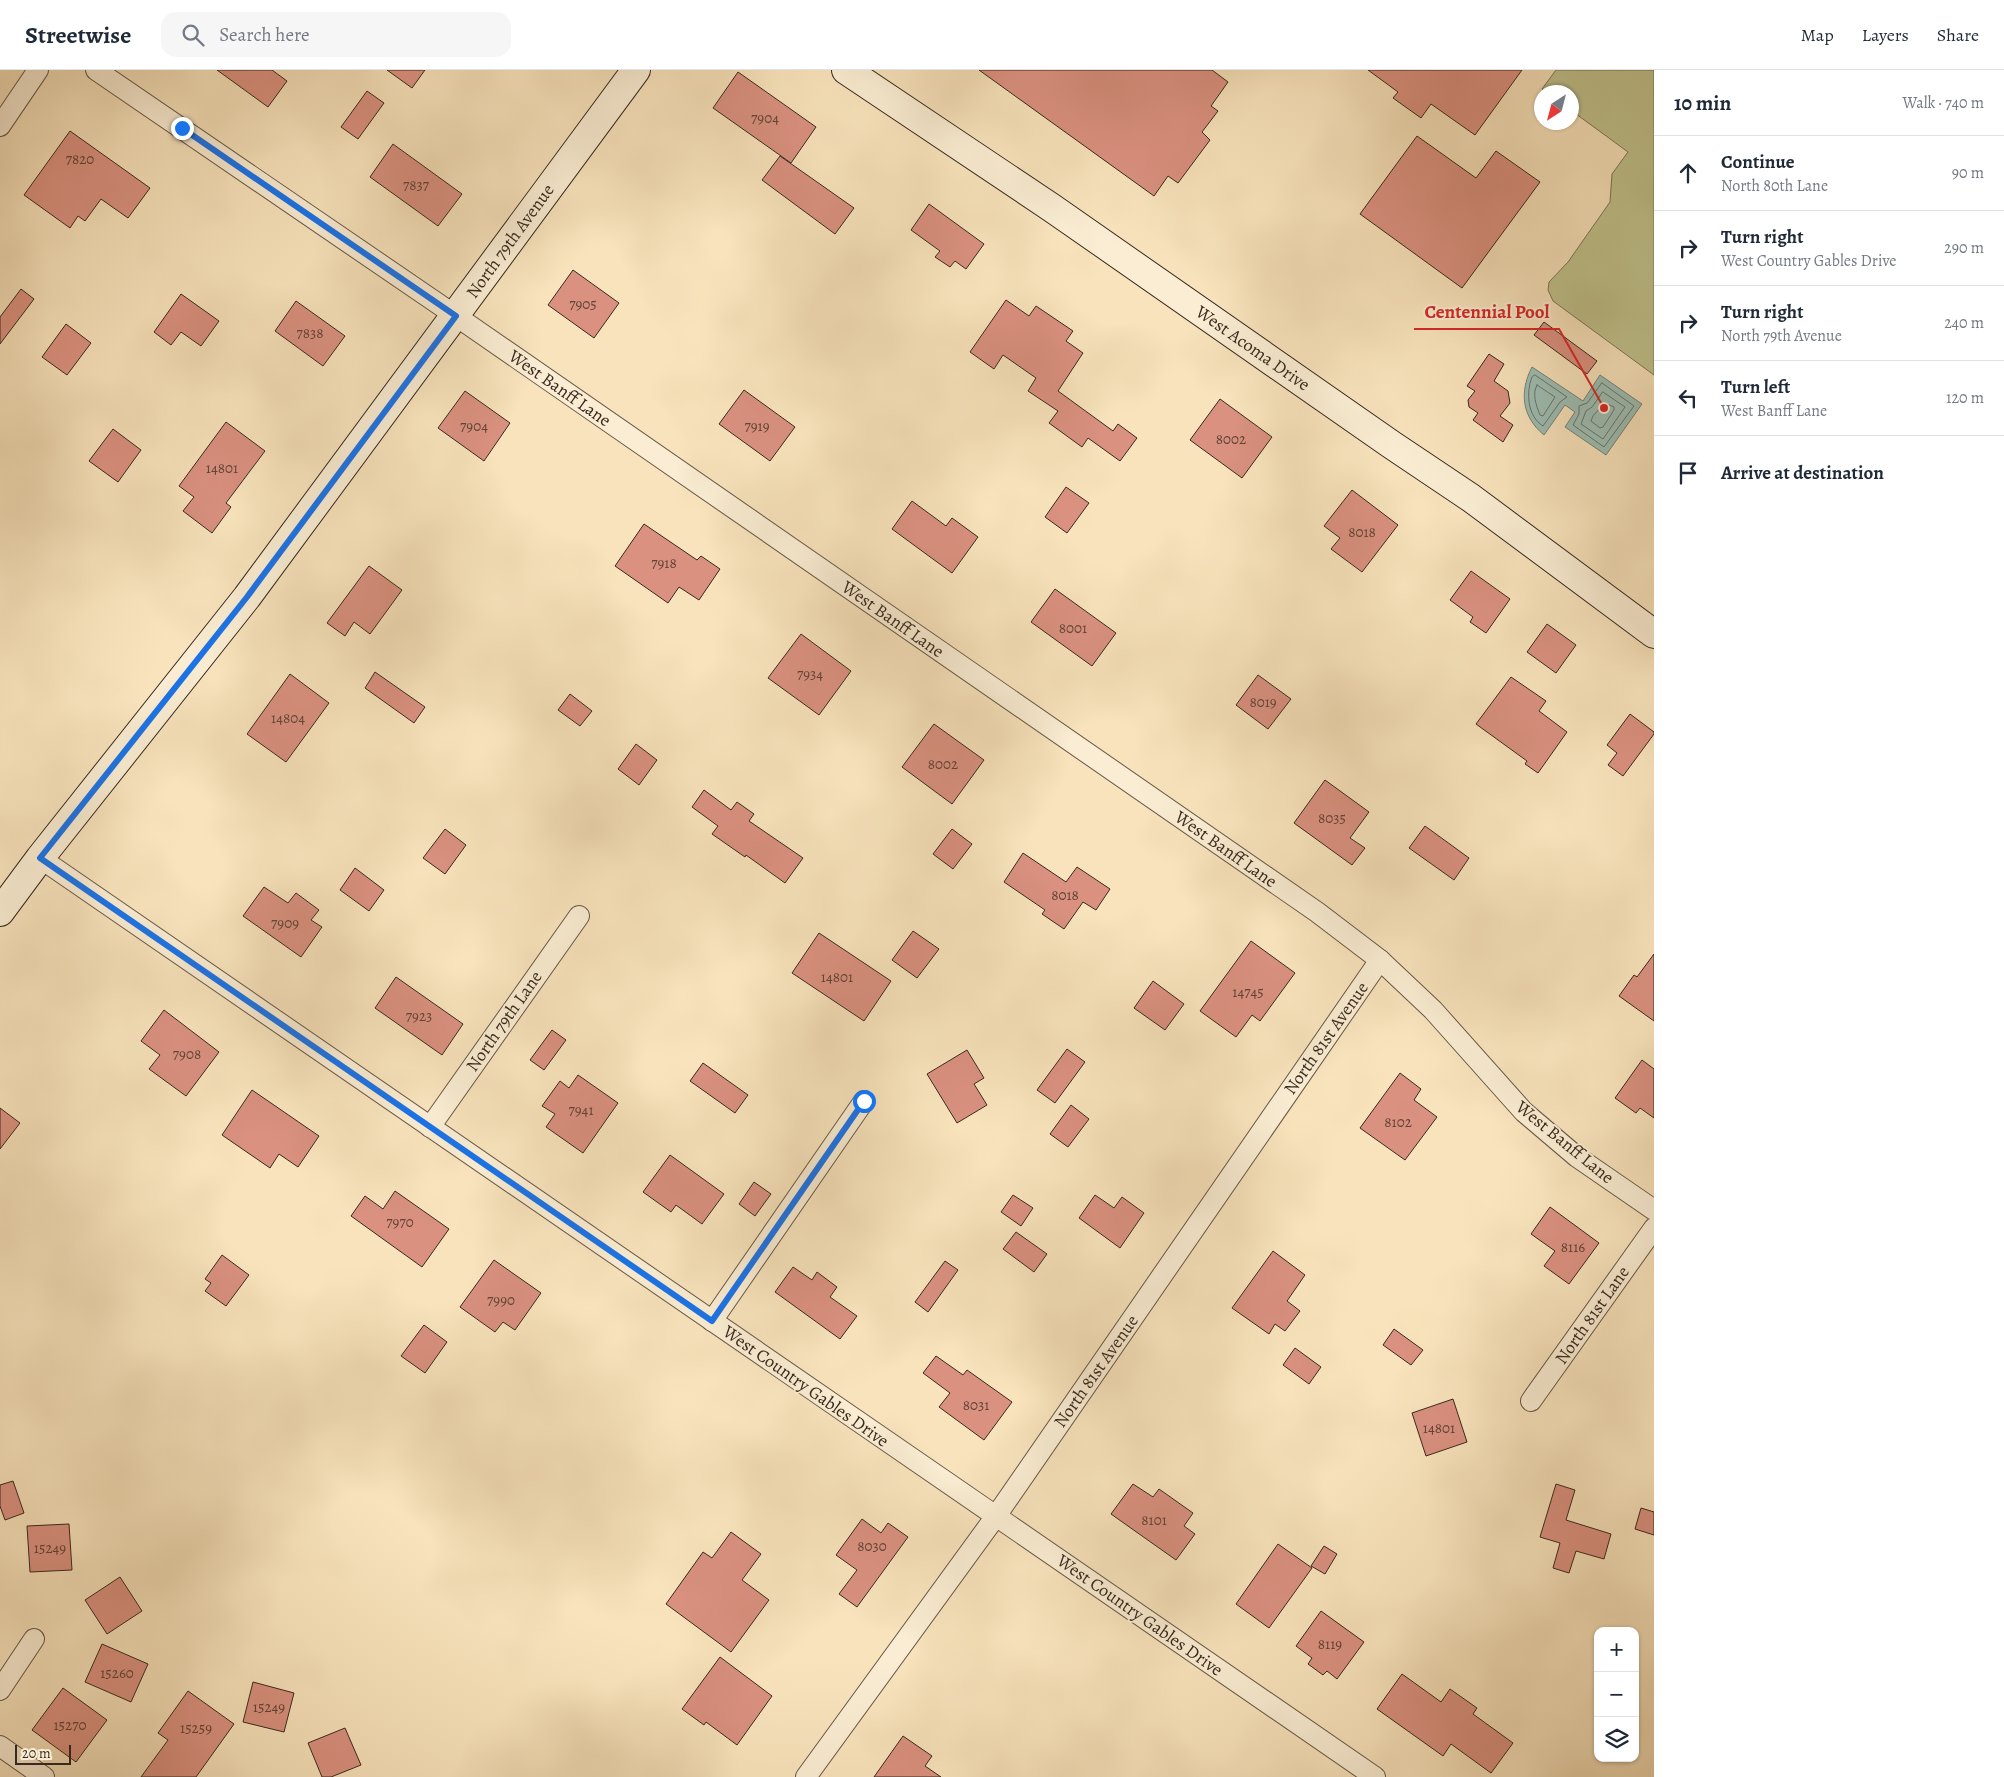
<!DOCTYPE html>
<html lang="en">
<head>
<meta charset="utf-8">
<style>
	:root { --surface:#fff; --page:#f6f6f7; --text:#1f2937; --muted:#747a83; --line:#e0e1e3 }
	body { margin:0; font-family:Alegreya,serif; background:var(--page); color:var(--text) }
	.controls { position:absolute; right:15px; bottom:15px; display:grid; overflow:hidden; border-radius:10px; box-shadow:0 1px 4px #0004 }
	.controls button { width:45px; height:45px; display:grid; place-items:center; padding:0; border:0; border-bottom:1px solid var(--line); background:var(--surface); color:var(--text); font:25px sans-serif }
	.compass { position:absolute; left:1534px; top:15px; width:45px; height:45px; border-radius:50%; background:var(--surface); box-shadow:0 1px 4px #0004; rotate:216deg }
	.scale { position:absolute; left:15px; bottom:12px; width:56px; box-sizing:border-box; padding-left:5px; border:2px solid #382a1e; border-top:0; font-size:14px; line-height:18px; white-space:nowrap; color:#382a1e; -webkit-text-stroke:4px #faedd3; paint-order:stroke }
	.stop { position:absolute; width:15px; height:15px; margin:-11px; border:4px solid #1a73e8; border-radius:50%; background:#fff }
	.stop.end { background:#1a73e8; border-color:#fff; box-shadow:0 1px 5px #0008 }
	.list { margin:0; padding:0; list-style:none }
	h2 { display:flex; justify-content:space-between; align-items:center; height:65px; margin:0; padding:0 20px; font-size:21px }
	h2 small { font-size:16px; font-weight:400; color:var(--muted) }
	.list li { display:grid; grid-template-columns:32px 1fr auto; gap:15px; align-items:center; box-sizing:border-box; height:75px; padding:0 20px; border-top:1px solid var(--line) }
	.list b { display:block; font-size:19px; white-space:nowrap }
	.list p { margin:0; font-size:16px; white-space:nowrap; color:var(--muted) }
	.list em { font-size:16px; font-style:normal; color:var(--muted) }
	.icon { flex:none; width:28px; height:28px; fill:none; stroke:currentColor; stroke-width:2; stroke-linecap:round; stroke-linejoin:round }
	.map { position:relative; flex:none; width:1654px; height:1707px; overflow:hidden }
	header { display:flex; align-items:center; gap:30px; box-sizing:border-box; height:70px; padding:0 25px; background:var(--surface); border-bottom:1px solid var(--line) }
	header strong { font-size:24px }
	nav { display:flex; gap:28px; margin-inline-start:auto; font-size:18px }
	.search { width:350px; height:45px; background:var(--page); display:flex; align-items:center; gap:12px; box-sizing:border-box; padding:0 18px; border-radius:15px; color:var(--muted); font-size:19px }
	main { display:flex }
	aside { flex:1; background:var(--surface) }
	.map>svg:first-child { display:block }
</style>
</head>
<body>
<header>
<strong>Streetwise</strong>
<div class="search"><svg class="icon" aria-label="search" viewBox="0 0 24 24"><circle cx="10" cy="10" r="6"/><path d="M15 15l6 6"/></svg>Search here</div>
<nav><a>Map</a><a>Layers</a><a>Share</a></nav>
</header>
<main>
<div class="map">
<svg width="1654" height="1707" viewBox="0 0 1654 1707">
	<rect width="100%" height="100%" fill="#f8e3bc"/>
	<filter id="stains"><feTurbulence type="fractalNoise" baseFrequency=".004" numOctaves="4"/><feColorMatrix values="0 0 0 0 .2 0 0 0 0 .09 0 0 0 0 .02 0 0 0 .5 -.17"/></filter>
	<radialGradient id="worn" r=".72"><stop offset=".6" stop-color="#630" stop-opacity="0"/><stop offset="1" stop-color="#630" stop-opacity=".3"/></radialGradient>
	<polygon fill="#c0c38e" stroke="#7c7656" points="1556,0 1654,0 1654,305 1553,231 1548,220 1549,212 1568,192 1610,132 1612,104 1628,82 1572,41 1572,22 1546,22 1542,19"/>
	<path fill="#9dbeb4" stroke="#758378" d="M1532 297 1583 331 1600 305 1642 334 1606 385 1565 357 1575 342 1565 335 1544 365C1522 347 1519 322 1532 297Z"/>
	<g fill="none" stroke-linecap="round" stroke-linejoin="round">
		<g stroke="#6a7469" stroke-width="1">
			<path d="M1535 305 1567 327 1560 332 1543 356C1527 346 1526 322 1532 307Z"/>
			<polygon points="1602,313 1634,336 1604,377 1573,355 1579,344 1579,336 1587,333"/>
			<path d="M1537 315 1555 327 1543 346 1540 345C1536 335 1532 324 1537 315Z"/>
			<polygon points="1603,322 1625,337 1603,369 1581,354 1586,341 1592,337"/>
			<polygon points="1605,333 1614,337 1614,340 1603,357 1600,358 1591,351 1593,346"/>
		</g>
	</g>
	<g fill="#da9180" stroke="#382a1e">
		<polygon points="217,0 272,0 287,11 268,37"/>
		<polygon points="387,0 425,0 412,18"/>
		<polygon points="979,0 1212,0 1228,12 1211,36 1218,41 1202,62 1210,70 1178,113 1168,106 1154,126"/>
		<polygon points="1368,0 1522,0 1475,65 1431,34 1421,48 1393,28 1398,22"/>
		<polygon points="738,2 816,57 791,93 713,38"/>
		<polygon points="367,21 384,33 358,69 341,57"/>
		<polygon points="70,61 150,118 128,148 101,129 85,151 78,146 70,158 24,125"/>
		<polygon points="1417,66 1476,108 1496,81 1540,112 1462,218 1360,144"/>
		<polygon points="393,74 462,124 438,156 370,107"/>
		<polygon points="780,86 854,138 835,164 762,110"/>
		<polygon points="929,134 984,174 966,199 955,191 950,197 935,187 940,181 911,160"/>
		<polygon points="573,200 619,233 594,268 548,235"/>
		<polygon points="21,219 34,229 0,274 0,247"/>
		<polygon points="181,224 219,251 201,276 181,262 171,275 154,262"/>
		<polygon points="1006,230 1029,246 1036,236 1073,261 1066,271 1083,283 1058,321 1113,361 1118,354 1137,368 1120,391 1088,368 1082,377 1049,353 1058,341 1028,321 1036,308 1003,285 994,299 970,282"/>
		<polygon points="296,231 345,266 323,296 275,261"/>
		<polygon points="1544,252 1597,291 1587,304 1534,265"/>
		<polygon points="66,254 91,273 67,305 42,287"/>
		<polygon points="1489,284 1504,294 1494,311 1508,321 1510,333 1500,346 1513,355 1503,372 1473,350 1478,343 1469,337 1468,330 1475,321 1467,316"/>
		<polygon points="744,320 795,357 770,391 719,354"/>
		<polygon points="465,321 510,353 484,391 438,358"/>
		<polygon points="1220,329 1272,367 1242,408 1190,370"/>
		<polygon points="226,352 265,381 226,433 231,437 212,463 183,441 194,427 179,416"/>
		<polygon points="113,359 141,380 118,412 89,391"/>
		<polygon points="1066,417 1089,433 1067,463 1045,447"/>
		<polygon points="1352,420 1398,455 1362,502 1331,479 1340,468 1324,456"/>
		<polygon points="912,431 946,456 952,448 978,467 952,503 892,459"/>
		<polygon points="644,454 697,490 701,486 720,499 699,530 679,517 668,533 615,496"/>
		<polygon points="369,496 402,520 370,564 354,552 345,566 327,553"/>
		<polygon points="1471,501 1510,529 1486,563 1470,552 1473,547 1450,530"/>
		<polygon points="1055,519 1116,563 1092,596 1031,552"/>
		<polygon points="1547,554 1576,575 1556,603 1527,582"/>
		<polygon points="801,564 851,601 819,645 768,608"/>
		<polygon points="375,602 425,637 414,653 365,618"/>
		<polygon points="290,604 329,633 286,692 247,664"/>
		<polygon points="1258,605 1291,629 1268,659 1236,635"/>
		<polygon points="1511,607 1546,631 1539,641 1567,662 1538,703 1525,694 1527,691 1476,654"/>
		<polygon points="570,624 592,641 580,656 558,640"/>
		<polygon points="1630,644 1654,662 1654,664 1623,706 1608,695 1617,683 1607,675"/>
		<polygon points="934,654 984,690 952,734 902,697"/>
		<polygon points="636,674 657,690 639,715 618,699"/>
		<polygon points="1325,710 1369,742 1350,768 1365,778 1352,795 1294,753"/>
		<polygon points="704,720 731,740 737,732 754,744 749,751 803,788 785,813 746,785 745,787 712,764 718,756 692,737"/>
		<polygon points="1425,756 1469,788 1454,810 1409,778"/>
		<polygon points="445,759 466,775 445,804 423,788"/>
		<polygon points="952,759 972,774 953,799 933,784"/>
		<polygon points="1023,783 1066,812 1077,797 1110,819 1096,840 1083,832 1064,859 1042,844 1045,840 1004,812"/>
		<polygon points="355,798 384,820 369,841 340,820"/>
		<polygon points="264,817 288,833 296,823 319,840 311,850 322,857 301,887 243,846"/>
		<polygon points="913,861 939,879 917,908 892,890"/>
		<polygon points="819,863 891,911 864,951 792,903"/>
		<polygon points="1251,871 1295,903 1260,951 1252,945 1236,967 1200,941"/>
		<polygon points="1654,884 1654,951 1619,926 1634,905 1637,907"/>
		<polygon points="396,907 463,954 442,985 375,938"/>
		<polygon points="1153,911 1184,934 1165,960 1134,938"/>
		<polygon points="164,940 219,982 186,1026 149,999 160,985 141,971"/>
		<polygon points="552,960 566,970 544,1000 530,990"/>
		<polygon points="1067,979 1085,992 1055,1033 1037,1020"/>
		<polygon points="967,980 984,1008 974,1014 987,1035 957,1053 927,1004"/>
		<polygon points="1642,990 1654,999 1654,1048 1640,1038 1636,1043 1615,1028"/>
		<polygon points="703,993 748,1025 735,1043 690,1011"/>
		<polygon points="1400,1003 1421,1019 1414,1030 1437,1047 1405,1090 1360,1058"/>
		<polygon points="578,1005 618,1033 583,1083 546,1057 555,1044 542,1036 560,1011 569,1018"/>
		<polygon points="252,1020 319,1066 298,1097 279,1084 270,1098 222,1065"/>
		<polygon points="1071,1035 1089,1049 1068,1077 1050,1064"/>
		<polygon points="0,1038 20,1053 0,1079"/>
		<polygon points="670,1085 724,1124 702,1154 676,1135 671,1142 643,1122"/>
		<polygon points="754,1112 771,1124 755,1146 739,1134"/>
		<polygon points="395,1121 449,1159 422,1197 351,1146 365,1126 383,1139"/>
		<polygon points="1013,1125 1033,1138 1021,1156 1001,1142"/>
		<polygon points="1095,1125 1114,1138 1122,1127 1144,1143 1120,1178 1079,1148"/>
		<polygon points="1550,1137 1599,1173 1569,1214 1544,1196 1555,1181 1531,1164"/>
		<polygon points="1016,1162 1047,1184 1034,1202 1003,1179"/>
		<polygon points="1273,1181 1305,1205 1287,1231 1300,1241 1285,1261 1275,1254 1269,1264 1232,1238"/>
		<polygon points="222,1185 249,1205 226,1236 205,1221 211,1213 205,1209"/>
		<polygon points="494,1190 541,1223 515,1260 503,1252 495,1262 460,1237"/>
		<polygon points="945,1191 958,1200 928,1242 915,1232"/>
		<polygon points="793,1197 812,1210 817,1202 837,1217 830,1227 857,1246 840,1269 775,1222"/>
		<polygon points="424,1255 447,1272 425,1303 401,1286"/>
		<polygon points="1394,1259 1423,1280 1411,1295 1383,1275"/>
		<polygon points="1295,1278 1321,1297 1309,1314 1283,1295"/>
		<polygon points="936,1286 963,1305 967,1300 1012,1332 984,1370 939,1337 950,1323 923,1303"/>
		<polygon points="1453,1329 1467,1372 1426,1386 1412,1343"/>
		<polygon points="13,1411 24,1443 5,1450 0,1436 0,1415"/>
		<polygon points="1133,1414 1153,1427 1159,1419 1193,1443 1184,1456 1195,1464 1176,1490 1111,1444"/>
		<polygon points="1556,1414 1575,1420 1566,1450 1611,1464 1604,1489 1576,1481 1569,1503 1553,1498 1560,1473 1540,1467"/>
		<polygon points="1641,1438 1654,1442 1654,1465 1635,1459"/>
		<polygon points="862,1449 881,1463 888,1453 908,1467 857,1537 839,1524 857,1500 836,1485"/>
		<polygon points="69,1454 72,1500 30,1502 27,1456"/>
		<polygon points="731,1462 761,1484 742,1510 769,1530 731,1582 666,1534 703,1482 712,1488"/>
		<polygon points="1278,1474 1312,1498 1269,1558 1236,1534"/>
		<polygon points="1324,1476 1337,1484 1325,1504 1311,1496"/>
		<polygon points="120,1507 142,1541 107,1564 85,1530"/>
		<polygon points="1321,1541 1364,1572 1337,1609 1327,1601 1323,1605 1308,1594 1312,1588 1296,1576"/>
		<polygon points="102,1574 148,1594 131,1632 85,1612"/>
		<polygon points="720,1587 772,1626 737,1675 706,1652 704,1655 682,1639"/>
		<polygon points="1402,1604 1441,1632 1450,1619 1477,1638 1473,1644 1513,1673 1491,1703 1451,1674 1443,1686 1377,1639"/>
		<polygon points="253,1612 294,1623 284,1662 243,1652"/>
		<polygon points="63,1618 107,1650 76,1692 32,1660"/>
		<polygon points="188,1621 234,1654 196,1707 141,1707 168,1670 158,1663"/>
		<polygon points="345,1658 361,1695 331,1707 322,1707 308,1673"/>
		<polygon points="903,1666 932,1686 925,1696 941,1707 874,1707"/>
	</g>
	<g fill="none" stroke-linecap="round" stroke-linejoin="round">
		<g stroke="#685846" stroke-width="22">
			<g id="street">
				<polyline points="96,0 456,246 1317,842 1380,890 1433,940 1524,1042 1577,1087 1654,1140"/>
				<polyline points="0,56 38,0"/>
				<polyline points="40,788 1375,1707"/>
				<polyline points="430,1057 579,846"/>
				<polyline points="712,1251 864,1031"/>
				<polyline points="1531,1331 1654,1158"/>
				<polyline points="0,1620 34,1569"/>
				<polyline points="0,1676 44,1707"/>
				<polyline points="806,1707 996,1446 1380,890"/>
			</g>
		</g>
		<g stroke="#382a1e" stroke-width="30">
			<g id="secondary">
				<polyline points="846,0 1052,138 1392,375 1471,428 1654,564"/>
				<polyline points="0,842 40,788 247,527 636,0"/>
			</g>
		</g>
		<use href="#street" stroke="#faedd3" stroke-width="20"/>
		<use href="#secondary" stroke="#faedd3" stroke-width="28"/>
	</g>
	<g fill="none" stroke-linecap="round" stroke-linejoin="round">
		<polyline stroke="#1a73e8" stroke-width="6" points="182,58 456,246 247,527 40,788 712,1251 864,1031"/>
	</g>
	<g text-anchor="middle" stroke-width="4" stroke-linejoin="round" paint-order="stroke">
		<g font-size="15" fill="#604436">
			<text x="765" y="53">7904</text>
			<text x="80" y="94">7820</text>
			<text x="416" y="120">7837</text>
			<text x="583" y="239">7905</text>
			<text x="310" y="268">7838</text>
			<text x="474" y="361">7904</text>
			<text x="757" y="361">7919</text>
			<text x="1231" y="374">8002</text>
			<text x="222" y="403">14801</text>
			<text x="1362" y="467">8018</text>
			<text x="664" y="498">7918</text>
			<text x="1073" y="563">8001</text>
			<text x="810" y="609">7934</text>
			<text x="1263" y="637">8019</text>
			<text x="288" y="653">14804</text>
			<text x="943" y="699">8002</text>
			<text x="1332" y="753">8035</text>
			<text x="1065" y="830">8018</text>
			<text x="285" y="858">7909</text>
			<text x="837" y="912">14801</text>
			<text x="1248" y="927">14745</text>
			<text x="419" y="951">7923</text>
			<text x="187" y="989">7908</text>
			<text x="581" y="1045">7941</text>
			<text x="1398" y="1057">8102</text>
			<text x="400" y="1157">7970</text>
			<text x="1573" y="1182">8116</text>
			<text x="501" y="1235">7990</text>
			<text x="976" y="1340">8031</text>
			<text x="1439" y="1363">14801</text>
			<text x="1154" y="1455">8101</text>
			<text x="872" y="1481">8030</text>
			<text x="50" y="1483">15249</text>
			<text x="1330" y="1579">8119</text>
			<text x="117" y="1608">15260</text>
			<text x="269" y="1642">15249</text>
			<text x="70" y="1660">15270</text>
			<text x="196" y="1663">15259</text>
		</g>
		<g font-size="18" fill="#382a1e" stroke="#faedd3">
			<text transform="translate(510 171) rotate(-54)" y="6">North 79th Avenue</text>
			<text transform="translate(1253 278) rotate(35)" y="6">West Acoma Drive</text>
			<text transform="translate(560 318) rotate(35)" y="6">West Banff Lane</text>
			<text transform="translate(893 549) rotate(35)" y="6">West Banff Lane</text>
			<text transform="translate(1226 779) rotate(35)" y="6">West Banff Lane</text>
			<text transform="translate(504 951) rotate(-55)" y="6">North 79th Lane</text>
			<text transform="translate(1326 968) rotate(-55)" y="6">North 81st Avenue</text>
			<text transform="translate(1565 1072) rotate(39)" y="6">West Banff Lane</text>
			<text transform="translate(1592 1245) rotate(-55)" y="6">North 81st Lane</text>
			<text transform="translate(1096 1301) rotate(-55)" y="6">North 81st Avenue</text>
			<text transform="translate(806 1316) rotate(35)" y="6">West Country Gables Drive</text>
			<text transform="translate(1140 1545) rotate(35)" y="6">West Country Gables Drive</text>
		</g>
	</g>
	<path fill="none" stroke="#d62828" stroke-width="2" d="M1604 338L1559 259H1414"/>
	<circle fill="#d62828" stroke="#faedd3" stroke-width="2" cx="1604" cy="338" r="5"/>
	<g font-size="19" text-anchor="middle" font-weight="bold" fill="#d62828" stroke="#faedd3" stroke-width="4" stroke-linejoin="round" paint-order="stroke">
		<text x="1487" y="248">Centennial Pool</text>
	</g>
	<rect width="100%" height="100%" filter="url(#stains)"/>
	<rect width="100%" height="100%" fill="url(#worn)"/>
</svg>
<div class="controls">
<button>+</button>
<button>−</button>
<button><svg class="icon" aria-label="layers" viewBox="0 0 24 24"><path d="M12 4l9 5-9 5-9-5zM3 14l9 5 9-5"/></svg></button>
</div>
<svg class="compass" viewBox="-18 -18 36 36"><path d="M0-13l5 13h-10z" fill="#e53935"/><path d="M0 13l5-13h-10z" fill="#747a83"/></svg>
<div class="scale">20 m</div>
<div class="stop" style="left:864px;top:1031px"></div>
<div class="stop end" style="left:182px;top:58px"></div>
</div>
<aside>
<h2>10 min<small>Walk · 740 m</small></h2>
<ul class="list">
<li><svg class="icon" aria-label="ahead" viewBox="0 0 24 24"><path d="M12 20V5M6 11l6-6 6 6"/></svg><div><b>Continue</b><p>North 80th Lane</p></div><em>90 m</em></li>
<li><svg class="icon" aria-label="right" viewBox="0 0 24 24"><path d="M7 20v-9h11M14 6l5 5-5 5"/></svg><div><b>Turn right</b><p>West Country Gables Drive</p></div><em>290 m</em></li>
<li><svg class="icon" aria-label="right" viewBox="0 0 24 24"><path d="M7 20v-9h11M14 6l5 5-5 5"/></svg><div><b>Turn right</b><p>North 79th Avenue</p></div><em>240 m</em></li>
<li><svg class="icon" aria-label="left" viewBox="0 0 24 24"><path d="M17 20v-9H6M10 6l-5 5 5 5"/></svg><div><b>Turn left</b><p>West Banff Lane</p></div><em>120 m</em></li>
<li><svg class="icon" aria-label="arrive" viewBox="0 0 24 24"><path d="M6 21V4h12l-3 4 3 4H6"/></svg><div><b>Arrive at destination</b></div></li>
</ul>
</aside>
</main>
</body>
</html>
